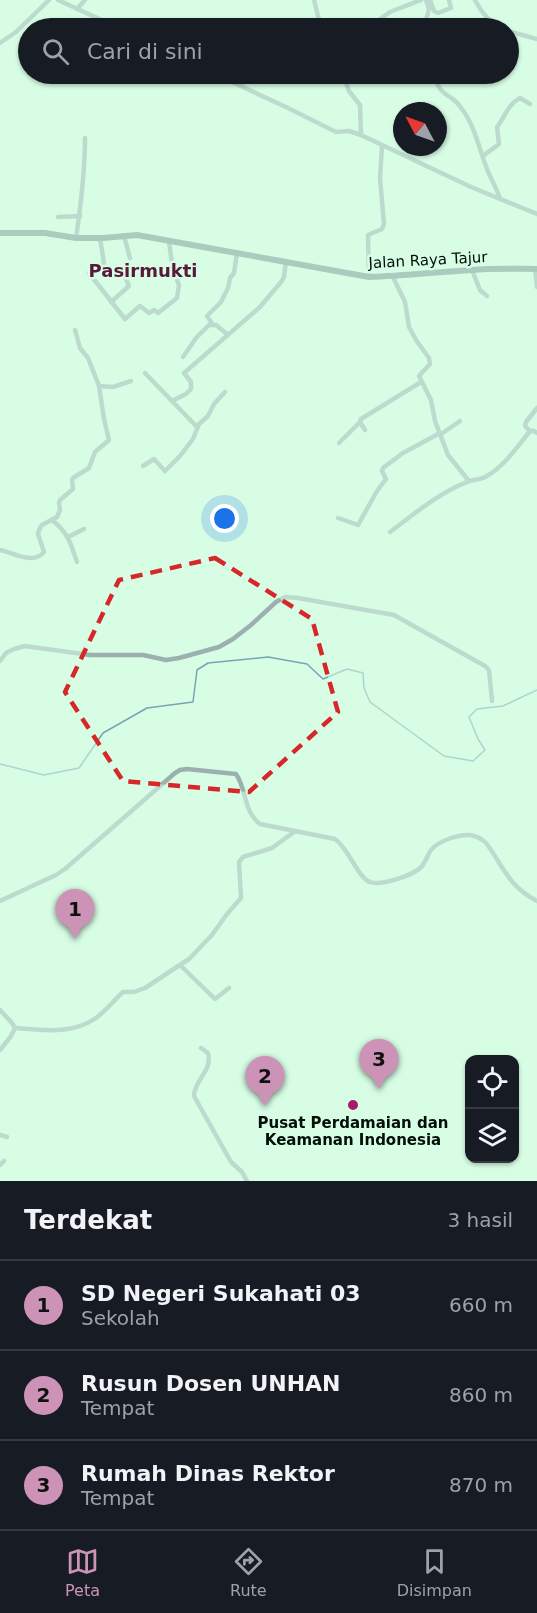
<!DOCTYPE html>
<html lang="id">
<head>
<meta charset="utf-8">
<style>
	:root { --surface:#171b24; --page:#20242c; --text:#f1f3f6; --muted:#9ea1a6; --line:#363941; --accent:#cd93b7 }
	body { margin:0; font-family:"DejaVu Sans",sans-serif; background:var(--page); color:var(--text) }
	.controls { position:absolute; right:18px; bottom:18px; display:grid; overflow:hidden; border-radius:12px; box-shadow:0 2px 4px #0004 }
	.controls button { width:54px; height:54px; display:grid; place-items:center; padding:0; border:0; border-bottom:2px solid var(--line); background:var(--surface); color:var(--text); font:30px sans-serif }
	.compass { position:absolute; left:393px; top:102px; width:54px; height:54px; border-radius:50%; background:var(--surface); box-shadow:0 2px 4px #0004; rotate:311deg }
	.you { position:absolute; left:225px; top:519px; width:21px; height:21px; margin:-15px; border:4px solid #fff; border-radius:50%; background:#1a73e8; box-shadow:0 0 0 9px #1a73e833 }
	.badge { display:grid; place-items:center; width:39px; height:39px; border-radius:50%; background:var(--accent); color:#111; font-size:20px; font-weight:700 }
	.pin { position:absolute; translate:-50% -50px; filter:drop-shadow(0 2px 3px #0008) }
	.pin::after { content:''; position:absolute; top:32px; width:21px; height:18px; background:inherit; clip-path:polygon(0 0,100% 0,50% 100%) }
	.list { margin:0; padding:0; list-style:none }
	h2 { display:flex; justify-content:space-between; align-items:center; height:78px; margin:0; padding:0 24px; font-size:26px }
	h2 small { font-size:20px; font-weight:400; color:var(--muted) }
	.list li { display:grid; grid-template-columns:39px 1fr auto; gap:18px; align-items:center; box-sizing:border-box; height:90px; padding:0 24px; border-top:2px solid var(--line) }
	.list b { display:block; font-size:22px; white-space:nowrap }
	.list p { margin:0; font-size:20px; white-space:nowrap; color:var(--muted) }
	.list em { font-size:20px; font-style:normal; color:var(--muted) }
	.icon { flex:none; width:33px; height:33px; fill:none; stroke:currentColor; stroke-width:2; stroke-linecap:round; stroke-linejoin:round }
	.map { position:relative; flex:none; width:537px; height:1181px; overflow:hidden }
	.search { position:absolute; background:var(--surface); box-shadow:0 2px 4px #0004; left:18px; right:18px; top:18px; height:66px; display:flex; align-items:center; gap:15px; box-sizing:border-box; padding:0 21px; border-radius:33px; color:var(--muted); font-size:22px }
	.sheet { height:348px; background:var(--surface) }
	nav { display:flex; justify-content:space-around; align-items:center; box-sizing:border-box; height:84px; border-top:2px solid var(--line); background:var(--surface); font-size:16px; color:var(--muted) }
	nav a { display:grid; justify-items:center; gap:3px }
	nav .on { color:var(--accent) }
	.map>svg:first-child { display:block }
</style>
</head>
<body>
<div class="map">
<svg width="537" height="1181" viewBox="0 0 537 1181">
	<rect width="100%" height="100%" fill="#d7fde5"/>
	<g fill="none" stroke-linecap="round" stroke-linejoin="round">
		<polyline stroke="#79a4b5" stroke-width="1.5" points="0,764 44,775 79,768 103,733 147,708 193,702 197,670 208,663 268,657 307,664 323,679 347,669 363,673 364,688 370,702 444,756 473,761 485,750 478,739 469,717 477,709 503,706 537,690"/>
		<g stroke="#9cb0af" stroke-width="4.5">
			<polyline points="58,0 119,28"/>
			<polyline points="314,0 321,28"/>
			<polyline points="430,0 434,11 438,13 451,8 449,0"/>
			<path d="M475 0C481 12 489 22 501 28"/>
			<polyline points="77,9 85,0"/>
			<polyline points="368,28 390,12 421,0"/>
			<polyline points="424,28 429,9 426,0"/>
			<polyline points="508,31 537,39"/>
			<polyline points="0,43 16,32 49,0"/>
			<polyline points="215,74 288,108 336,132 349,131 361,135 471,187 537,214"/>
			<polyline points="343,74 349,91 360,105 361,135"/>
			<path d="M434 74C440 99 451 92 462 109 475 126 479 149 487 169 491 180 497 188 500 199"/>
			<path d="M483 156 499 144 497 127C505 117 508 104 520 98L530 104"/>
			<polyline points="58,217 80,216"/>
			<polyline points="124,236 130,258"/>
			<path d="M76 238C81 204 85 172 85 138"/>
			<path d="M100 238 104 263C100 268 91 266 89 273L125 319 140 306 149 313 154 310 158 313 177 298 179 285 173 270 169 242"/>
			<polyline points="535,269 537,287"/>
			<polyline points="472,270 480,290 487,296"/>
			<polyline points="369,277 368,235 382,229 384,224 380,178 382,146"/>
			<polyline points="393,277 405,302 409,327 416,340 429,358 430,364 419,376 431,400 435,421 448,455 469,481"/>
			<polyline points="111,302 129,286 126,279 116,267"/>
			<polyline points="213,325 207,316 221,302 228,288 230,278 234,273 237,253"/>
			<polyline points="183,357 196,338 209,325 216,325 227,334"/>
			<polyline points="145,373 197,427"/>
			<polyline points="99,386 113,387 131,381"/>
			<polyline points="172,401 186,394 191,389 191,382 184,373 260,307 281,282 284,277 286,261"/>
			<polyline points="365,430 360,422 361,419 421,382"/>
			<polyline points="530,431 525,426 526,422 537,408"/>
			<polyline points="440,435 460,421"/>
			<polyline points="339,443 360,422"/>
			<polyline points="143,466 154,459 165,471 180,456 193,439 199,424 208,416 214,404 225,392"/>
			<polyline points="338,518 358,525 377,491 386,479 382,471 383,468 403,453 440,433"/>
			<path d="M52 520C69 534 70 542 77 562"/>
			<path d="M390 532C414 514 439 493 467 482 473 479 480 480 485 477 504 467 517 447 530 431H534L537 433"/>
			<polyline points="68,537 84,529"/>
			<path d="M0 550C14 553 34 565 44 552L38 534 39 530 42 525 57 517 60 510 59 503 60 500 73 489 72 480 73 478 89 468 95 452 109 440 104 419 99 386 88 358 80 348 75 330"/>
			<polyline points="0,661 6,653 14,649 25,646 90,655 143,655 166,660 179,658 219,647 233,639 251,625 276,602 285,597 298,598 394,615 485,666 489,670 492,701"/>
			<path d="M0 901 56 875 65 869 175 773 180 770 187 769 236 774C247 790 243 811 260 824L335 839C349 849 358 878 370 882 381 886 415 875 422 866 426 861 428 854 431 850 438 841 459 834 470 835 476 836 482 839 486 843 504 867 508 886 537 901"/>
			<polyline points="180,965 215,999 229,988"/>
			<polyline points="0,1010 12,1023 15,1028 11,1036 0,1050"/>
			<path d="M15 1028C42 1030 72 1035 96 1018 106 1011 114 1000 123 992H134L145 988 189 959 212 935 227 914 241 898 239 862 243 857 272 848 294 832"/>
			<path d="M201 1048 208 1053C213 1071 194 1080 194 1096L231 1162 242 1172 247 1181"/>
			<polyline points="0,1135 7,1137"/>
			<polyline points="0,1165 4,1161"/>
		</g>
		<path stroke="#72908e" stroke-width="6" d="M0 233H45L76 238H103L137 235 369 277C404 276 437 272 472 270 494 268 515 269 537 269"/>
	</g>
	<path d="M0 0H537V1181H0ZM215 558 312 619 338 712 249 792 123 781 65 692 119 580Z" fill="#d7fde5" fill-opacity=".55" fill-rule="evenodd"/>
	<path fill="none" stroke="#d62828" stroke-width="4.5" stroke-dasharray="12 8" stroke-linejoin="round" d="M215 558 312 619 338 712 249 792 123 781 65 692 119 580Z"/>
	<circle fill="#a21d6a" stroke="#d7fde5" stroke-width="2" cx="353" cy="1105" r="6"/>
	<g text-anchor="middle" stroke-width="5" stroke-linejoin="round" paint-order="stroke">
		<g font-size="15" fill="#030e07" stroke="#d7fde5">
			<text transform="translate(428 260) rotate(-3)" y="5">Jalan Raya Tajur</text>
		</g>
		<g font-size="15" font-weight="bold" fill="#030e07" stroke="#d7fde5">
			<text x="353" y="1128">Pusat Perdamaian dan<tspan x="353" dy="17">Keamanan Indonesia</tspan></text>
		</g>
		<g font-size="18" font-weight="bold" fill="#571839" stroke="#d7fde5">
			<text x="143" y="277">Pasirmukti</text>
		</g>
	</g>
</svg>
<div class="controls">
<button><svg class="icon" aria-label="locate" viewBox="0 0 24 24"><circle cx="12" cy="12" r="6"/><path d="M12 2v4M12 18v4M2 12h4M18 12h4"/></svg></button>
<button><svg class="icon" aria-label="layers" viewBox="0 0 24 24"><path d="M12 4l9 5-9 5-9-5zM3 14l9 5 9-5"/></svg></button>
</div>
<svg class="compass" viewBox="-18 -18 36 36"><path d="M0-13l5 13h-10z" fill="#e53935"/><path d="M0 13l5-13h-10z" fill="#9ea1a6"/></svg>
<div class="you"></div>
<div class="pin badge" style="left:75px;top:939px">1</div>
<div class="pin badge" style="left:265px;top:1106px">2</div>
<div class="pin badge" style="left:379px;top:1089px">3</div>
<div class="search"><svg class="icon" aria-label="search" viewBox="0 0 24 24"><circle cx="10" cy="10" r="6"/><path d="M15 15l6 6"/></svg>Cari di sini</div>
</div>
<section class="sheet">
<h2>Terdekat<small>3 hasil</small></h2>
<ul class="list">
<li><span class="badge">1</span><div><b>SD Negeri Sukahati 03</b><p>Sekolah</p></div><em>660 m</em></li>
<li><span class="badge">2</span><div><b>Rusun Dosen UNHAN</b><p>Tempat</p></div><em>860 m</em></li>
<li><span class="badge">3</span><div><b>Rumah Dinas Rektor</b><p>Tempat</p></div><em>870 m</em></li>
</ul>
</section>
<nav>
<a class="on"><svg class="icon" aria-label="map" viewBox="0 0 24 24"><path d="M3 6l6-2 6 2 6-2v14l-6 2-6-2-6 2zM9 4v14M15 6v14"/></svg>Peta</a>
<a><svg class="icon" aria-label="directions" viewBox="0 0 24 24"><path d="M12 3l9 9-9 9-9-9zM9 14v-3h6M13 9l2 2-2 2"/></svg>Rute</a>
<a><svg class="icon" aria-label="saved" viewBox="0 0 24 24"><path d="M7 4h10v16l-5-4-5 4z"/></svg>Disimpan</a>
</nav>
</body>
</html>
